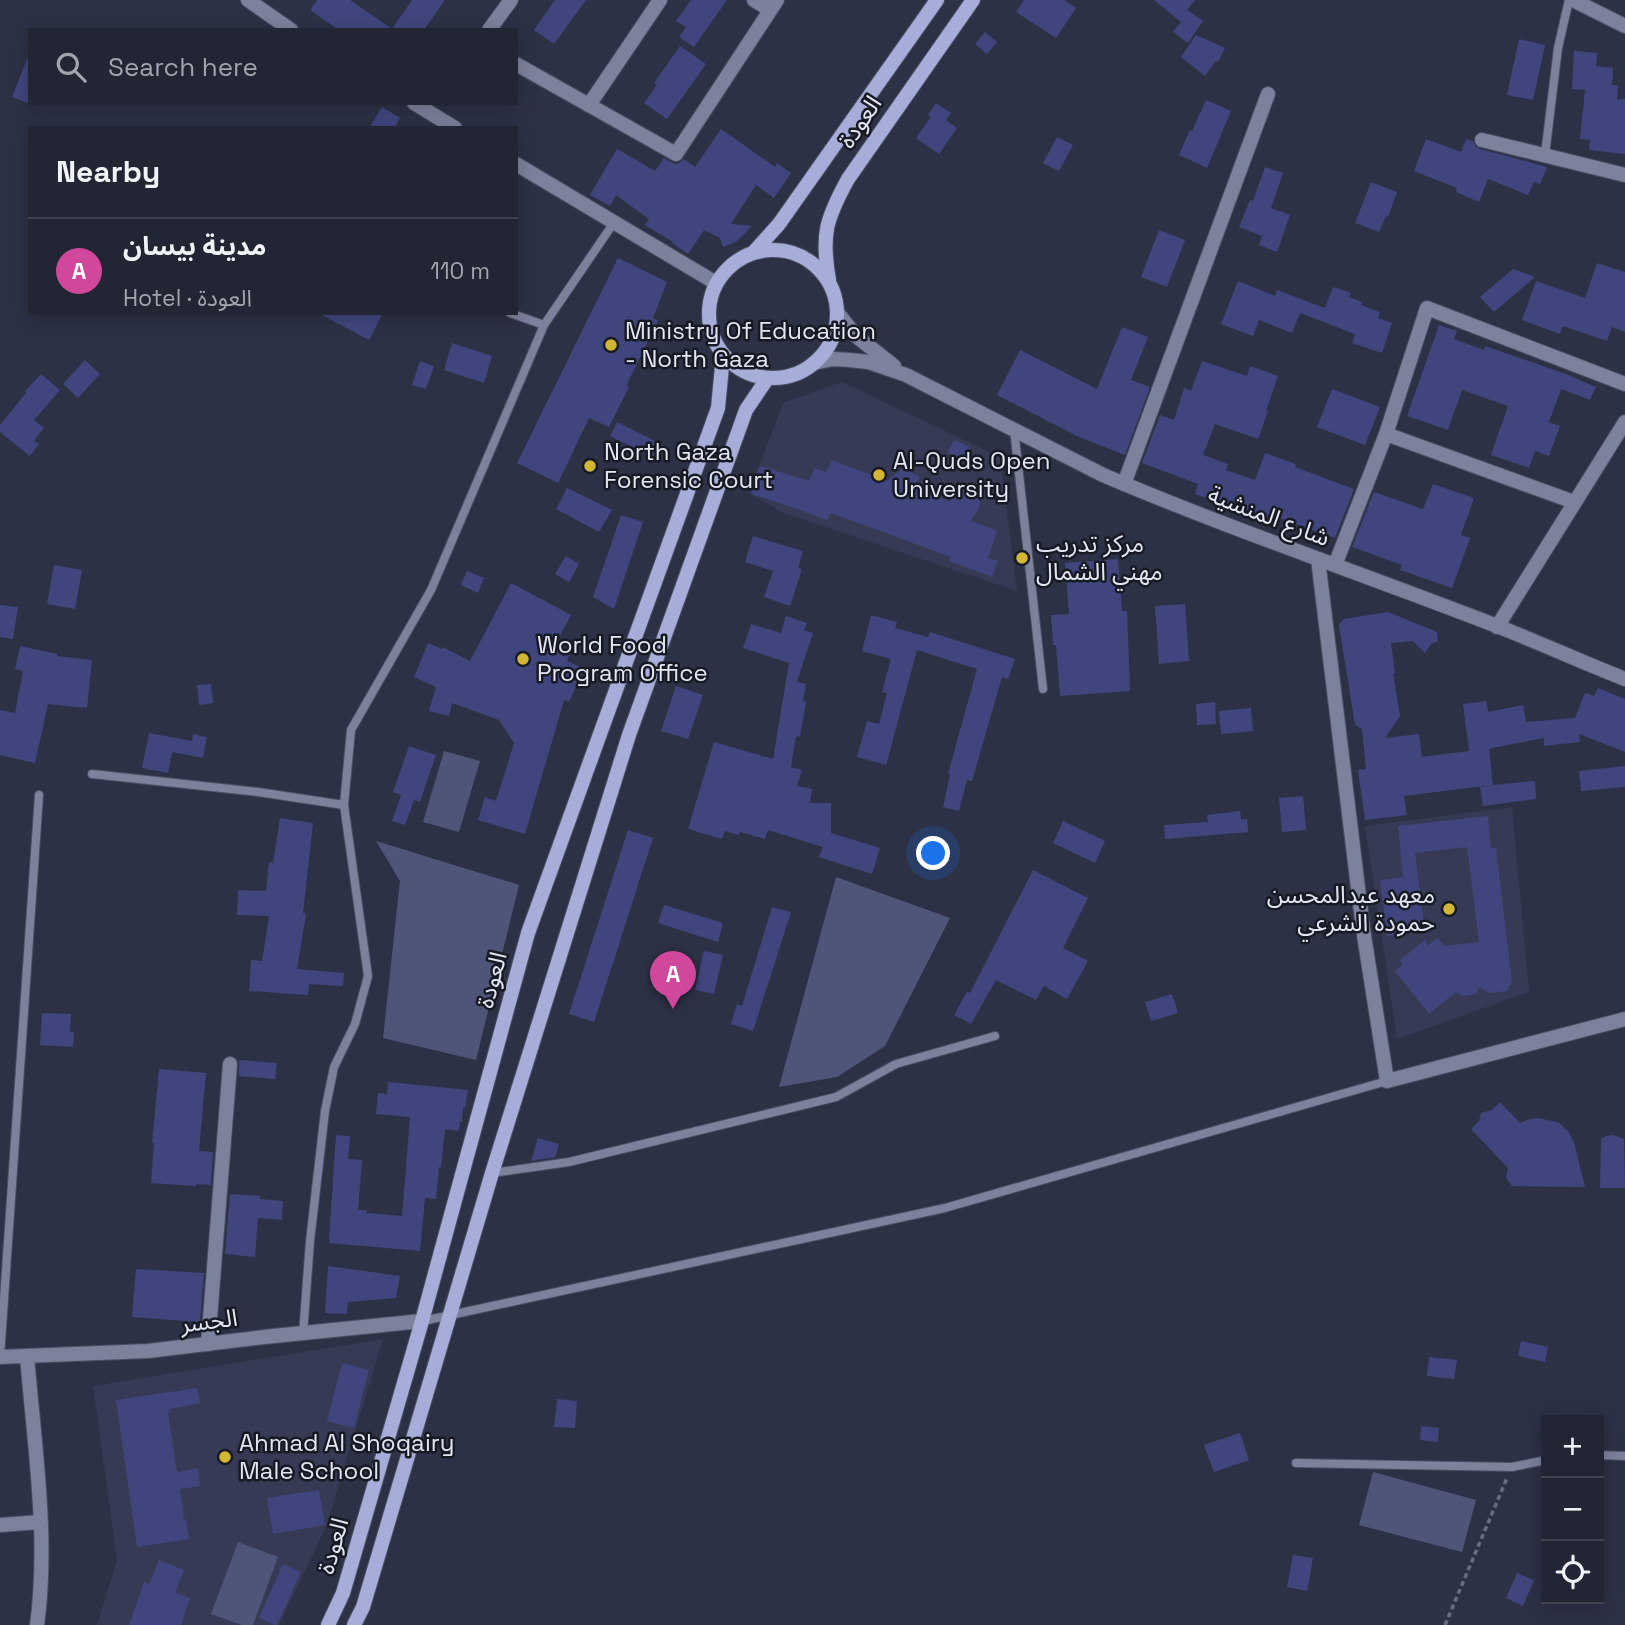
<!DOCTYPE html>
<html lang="en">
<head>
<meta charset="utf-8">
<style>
	:root { --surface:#222534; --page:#2e3140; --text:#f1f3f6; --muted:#a2a5ac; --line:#3f424f; --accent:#d93025 }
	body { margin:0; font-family:"Space Grotesk","Noto Sans Arabic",sans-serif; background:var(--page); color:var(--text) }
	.controls { position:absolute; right:21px; bottom:21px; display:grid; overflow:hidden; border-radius:0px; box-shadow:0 4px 18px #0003 }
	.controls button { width:63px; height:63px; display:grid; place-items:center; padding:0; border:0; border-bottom:2px solid var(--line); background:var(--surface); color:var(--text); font:35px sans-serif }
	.you { position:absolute; left:934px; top:854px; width:24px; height:24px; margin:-18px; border:5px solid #fff; border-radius:50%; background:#1a73e8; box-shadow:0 0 0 10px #1a73e833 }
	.badge { display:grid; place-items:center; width:46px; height:46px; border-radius:50%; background:var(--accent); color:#fff; font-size:23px; font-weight:700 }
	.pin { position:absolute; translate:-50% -58px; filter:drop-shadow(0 2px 4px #0008) }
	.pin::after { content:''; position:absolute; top:37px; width:24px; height:21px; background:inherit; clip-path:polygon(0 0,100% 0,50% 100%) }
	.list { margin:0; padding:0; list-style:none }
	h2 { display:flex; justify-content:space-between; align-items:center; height:91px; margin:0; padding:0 28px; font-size:30px }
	h2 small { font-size:23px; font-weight:400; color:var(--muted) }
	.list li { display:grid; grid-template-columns:46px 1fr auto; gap:21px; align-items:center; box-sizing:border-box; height:98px; padding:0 28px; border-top:2px solid var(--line) }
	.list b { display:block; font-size:26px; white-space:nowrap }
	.list p { margin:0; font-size:23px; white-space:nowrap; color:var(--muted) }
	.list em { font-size:23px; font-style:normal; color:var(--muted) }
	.icon { flex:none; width:38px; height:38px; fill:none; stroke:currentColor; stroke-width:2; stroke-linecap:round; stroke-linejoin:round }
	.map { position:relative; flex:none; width:1625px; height:1625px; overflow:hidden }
	.search { position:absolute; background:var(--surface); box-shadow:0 4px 18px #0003; left:28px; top:28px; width:490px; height:77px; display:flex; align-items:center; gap:18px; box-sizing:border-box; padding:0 24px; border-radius:0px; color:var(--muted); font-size:26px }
	.panel { position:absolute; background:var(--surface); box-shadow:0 4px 18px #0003; left:28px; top:126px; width:490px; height:189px; border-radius:0px }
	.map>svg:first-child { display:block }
</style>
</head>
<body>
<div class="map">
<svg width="1625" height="1625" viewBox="0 0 1625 1625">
	<rect width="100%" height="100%" fill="#2d3146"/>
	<g fill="#363a55">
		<polygon points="842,382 1000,457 1017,591 781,512 749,493 783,403"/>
		<polygon points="1512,807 1529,992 1397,1039 1365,826"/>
		<polygon points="383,1339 326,1527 279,1625 97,1625 117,1560 93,1386"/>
	</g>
	<g fill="#4f5579">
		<polygon points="444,751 480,761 459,832 423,822"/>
		<polygon points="376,841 519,885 476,1060 383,1038 400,881"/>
		<polygon points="836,877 950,918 885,1046 837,1077 779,1087"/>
		<polygon points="1373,1472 1476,1500 1462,1552 1359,1525"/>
		<polygon points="238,1542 278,1557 253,1625 242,1625 211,1614"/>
	</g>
	<g fill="#40467d">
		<polygon points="317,0 350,0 392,29 412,0 445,0 424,30 339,30 310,10"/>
		<polygon points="555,0 586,0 554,44 534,30"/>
		<polygon points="691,0 727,0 694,47 679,37 686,27 676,21"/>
		<polygon points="1024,0 1064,0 1076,8 1056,38 1016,12"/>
		<polygon points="1154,0 1195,0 1187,10 1203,21 1188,43 1173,32 1181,22"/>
		<polygon points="985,32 997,42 987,54 975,44"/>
		<polygon points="1196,35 1225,48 1218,62 1216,61 1205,76 1181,57"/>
		<polygon points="1519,39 1545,45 1533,100 1507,95"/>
		<polygon points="680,46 706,64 667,119 644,103 657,85 654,83"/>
		<polygon points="1574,51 1597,53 1596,66 1613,68 1612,85 1618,85 1617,100 1625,99 1625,154 1589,150 1590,140 1580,139 1585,90 1572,89"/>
		<polygon points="29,54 30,54 30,104 12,97"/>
		<polygon points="1206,100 1231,111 1207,168 1179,155 1190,130 1192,131"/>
		<polygon points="936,103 951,113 946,120 957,128 939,154 916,138 931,117 928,115"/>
		<polygon points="382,107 400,118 394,128 369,128"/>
		<polygon points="721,129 775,167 777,163 791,173 774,198 756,185 731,224 752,226 737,241 723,247 720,238 704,230 688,254 672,243 673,242 645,225 649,219 616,195 610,206 590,195 617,149 655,171 664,158 675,164 680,163 684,159 695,167"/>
		<polygon points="1057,137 1073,145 1059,171 1043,163"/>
		<polygon points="1426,139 1461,152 1466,139 1473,141 1475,146 1480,149 1547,167 1540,184 1534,182 1528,195 1488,179 1479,202 1456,192 1457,188 1414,171"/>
		<polygon points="1265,167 1283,173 1271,208 1290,215 1277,252 1259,245 1262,236 1239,227 1250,200 1253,201"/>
		<polygon points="1371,182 1397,192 1388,217 1386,216 1379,232 1355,223"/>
		<polygon points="1159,230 1185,240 1167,287 1141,277"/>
		<polygon points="618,258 667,282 653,318 658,321 626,386 629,387 609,427 589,418 558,483 517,463"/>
		<polygon points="1597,263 1625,272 1625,332 1612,327 1607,341 1563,326 1560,334 1522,320 1536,281 1585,298"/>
		<polygon points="1513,269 1535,277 1494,312 1480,297"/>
		<polygon points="1238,281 1275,296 1277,290 1325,308 1333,287 1351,293 1349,297 1362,302 1361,305 1380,312 1378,318 1392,323 1382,353 1352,343 1355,334 1300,313 1292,333 1259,320 1253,336 1221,324"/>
		<polygon points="318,313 383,313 369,340"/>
		<polygon points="1439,325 1457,331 1454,339 1484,350 1485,346 1566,374 1596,387 1590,400 1561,389 1549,422 1560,426 1549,456 1535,451 1529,468 1491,455 1508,406 1462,390 1448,430 1407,416"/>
		<polygon points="1122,327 1148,337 1131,380 1150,387 1125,455 1079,437 997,395 1020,350 1097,389"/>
		<polygon points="452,343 492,356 484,383 444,370"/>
		<polygon points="85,360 100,374 78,398 63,384"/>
		<polygon points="420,361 434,366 426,389 412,385"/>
		<polygon points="1202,361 1247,376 1250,366 1278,376 1266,411 1268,411 1258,439 1215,424 1203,455 1228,464 1226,470 1255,480 1265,453 1296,464 1295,467 1354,489 1335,538 1277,517 1276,520 1225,501 1224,504 1195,494 1198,484 1142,463 1160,415 1174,420 1184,388 1191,391"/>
		<polygon points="41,374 60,390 34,420 44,428 34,441 39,444 30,456 0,432 0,425 26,393 25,391"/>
		<polygon points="1332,389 1380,407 1365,445 1317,427"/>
		<polygon points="617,422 665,446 658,460 610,436"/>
		<polygon points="954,440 970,447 964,461 947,453"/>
		<polygon points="832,460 887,481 903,468 920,477 913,488 950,501 959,491 969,490 973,491 977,495 980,503 979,508 971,521 997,531 988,558 998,561 992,577 949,561 951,557 831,513 827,520 800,510 751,494 760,466 809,481 814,468 826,472"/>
		<polygon points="1433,484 1474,498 1461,535 1470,538 1452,588 1400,570 1402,565 1352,547 1374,492 1423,509"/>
		<polygon points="567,488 612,510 599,532 556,509"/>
		<polygon points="621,515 643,522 614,609 593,597"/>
		<polygon points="753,536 803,551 798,568 802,569 790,606 764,597 773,571 745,562"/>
		<polygon points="566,556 579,564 569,582 555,574"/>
		<polygon points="1118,559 1122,611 1127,611 1130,691 1060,696 1056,645 1053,645 1051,615 1069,614 1065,563"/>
		<polygon points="54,565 82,570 75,609 47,604"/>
		<polygon points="467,571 484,578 478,593 461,585"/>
		<polygon points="511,583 571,615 554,647 570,654 567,661 584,669 569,702 564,700 525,834 478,820 485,797 496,801 514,743 499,720 452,703 449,716 429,711 436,687 414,677 428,643 442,649 443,647 470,661"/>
		<polygon points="1185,604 1189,661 1159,664 1155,606"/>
		<polygon points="0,605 18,607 13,639 0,637"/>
		<polygon points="1388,612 1437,632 1438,641 1431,644 1425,653 1413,641 1391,643 1395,673 1393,673 1400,716 1385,738 1419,734 1422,757 1469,751 1463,704 1486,701 1488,712 1523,705 1526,722 1575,718 1585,693 1594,696 1598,688 1625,699 1625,752 1579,734 1580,742 1544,746 1544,738 1492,748 1489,750 1493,785 1535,781 1536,799 1483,806 1480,787 1493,785 1467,788 1404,796 1407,815 1365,820 1358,770 1366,769 1362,729 1355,725 1339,625 1344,619"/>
		<polygon points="871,615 897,622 895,628 928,637 930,632 1015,659 1008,679 1002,677 972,781 967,780 959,811 943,807 950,775 948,774 977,669 917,650 886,765 857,757 867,721 879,724 887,693 882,692 891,659 862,651"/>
		<polygon points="786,616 807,623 804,630 813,633 797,682 806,684 803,701 806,702 800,737 796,736 791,767 802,770 797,786 812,789 810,803 831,803 831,833 880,848 872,874 819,857 823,847 768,830 765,839 740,832 739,835 725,831 722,839 688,829 714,742 773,759 789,663 743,648 751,624 781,633"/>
		<polygon points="20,646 57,654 57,656 92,660 87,708 48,704 35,763 0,755 0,710 15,713 23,671 15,669"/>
		<polygon points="211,684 213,703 199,705 197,685"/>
		<polygon points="676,686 703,695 688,739 661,731"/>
		<polygon points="1215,702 1216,724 1197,725 1196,704"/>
		<polygon points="1251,708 1253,731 1221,734 1219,711"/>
		<polygon points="149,733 192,741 193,734 207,737 203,758 172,752 168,773 142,768"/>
		<polygon points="409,746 436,755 420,802 414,800 405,825 392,821 401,795 393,792"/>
		<polygon points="1625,766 1625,787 1581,791 1579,771"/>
		<polygon points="1303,796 1306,830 1282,832 1279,798"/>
		<polygon points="1240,811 1241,820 1247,819 1248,832 1165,839 1164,825 1208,822 1207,815"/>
		<polygon points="1488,816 1491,848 1496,848 1512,982 1507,991 1489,993 1480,987 1475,994 1462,996 1456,992 1429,1014 1395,971 1403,964 1400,960 1426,939 1427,946 1437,938 1445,946 1479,942 1467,847 1415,853 1425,931 1387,936 1380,880 1403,877 1398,826"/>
		<polygon points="280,818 313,823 303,913 306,914 297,969 344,973 343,986 309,984 308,995 249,991 251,960 262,961 269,916 237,915 238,890 266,891 269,862 273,863"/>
		<polygon points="1063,821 1105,841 1095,863 1053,843"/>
		<polygon points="628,830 653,838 594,1022 569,1014"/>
		<polygon points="1033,870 1088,898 1063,948 1088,961 1067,999 1044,986 1036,1000 996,980 971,1024 954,1015 967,992 970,993"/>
		<polygon points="664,905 723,923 718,942 658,923"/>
		<polygon points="772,907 791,912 753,1031 731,1024 737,1004 742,1006"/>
		<polygon points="704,951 723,955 714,994 695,990"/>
		<polygon points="1172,994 1178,1013 1151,1021 1145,1002"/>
		<polygon points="42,1013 71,1014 70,1032 74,1032 73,1047 40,1045"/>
		<polygon points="239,1060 277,1063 275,1079 239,1076"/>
		<polygon points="159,1069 206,1073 199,1151 213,1152 211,1185 197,1184 196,1186 151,1183 154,1143 152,1143"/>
		<polygon points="388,1082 468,1090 465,1108 463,1108 462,1122 460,1121 459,1131 445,1129 441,1167 439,1167 436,1199 425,1198 420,1251 330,1243 329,1239 336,1135 350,1136 348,1159 362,1160 358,1210 367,1210 366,1213 402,1216 410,1117 376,1114 378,1093 387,1094"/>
		<polygon points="1500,1102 1520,1123 1527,1120 1537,1118 1548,1120 1559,1123 1568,1131 1574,1142 1585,1187 1512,1186 1506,1178 1508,1168 1471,1129 1479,1121 1481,1113 1492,1110"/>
		<polygon points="1613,1135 1624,1139 1625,1188 1600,1188 1601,1139 1606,1136"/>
		<polygon points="538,1138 559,1144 555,1157 531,1161"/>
		<polygon points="230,1194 260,1196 260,1199 283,1201 282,1220 258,1218 255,1257 225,1254"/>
		<polygon points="328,1266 400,1276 396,1298 348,1302 347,1314 325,1313"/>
		<polygon points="136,1269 204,1273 200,1322 132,1317"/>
		<polygon points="1521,1341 1548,1347 1545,1362 1518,1356"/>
		<polygon points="1429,1357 1457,1360 1454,1379 1427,1376"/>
		<polygon points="342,1363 369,1370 354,1428 327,1421"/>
		<polygon points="197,1388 200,1403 170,1409 171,1413 168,1413 177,1472 198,1468 200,1486 180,1489 184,1519 186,1519 189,1539 137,1547 116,1400"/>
		<polygon points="557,1399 577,1401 575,1428 554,1427"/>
		<polygon points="1421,1426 1439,1428 1438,1442 1420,1440"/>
		<polygon points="1240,1433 1249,1460 1214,1472 1204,1445"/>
		<polygon points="319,1490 325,1525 273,1534 267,1498"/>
		<polygon points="1293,1555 1313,1558 1307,1591 1287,1587"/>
		<polygon points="159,1560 184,1570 175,1593 190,1598 181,1625 129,1625 144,1582 149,1584"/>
		<polygon points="283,1564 301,1572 277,1625 274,1625 259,1618"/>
		<polygon points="1517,1573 1534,1580 1523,1606 1506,1598"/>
	</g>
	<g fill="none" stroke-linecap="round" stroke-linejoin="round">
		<g stroke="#4a4e62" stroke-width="10">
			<g id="service">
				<polyline points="1545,155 1558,48 1569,0"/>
				<polyline points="510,313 544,325"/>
				<polyline points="1014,429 1043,689"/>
				<polyline points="92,774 258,792 344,805"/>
				<polyline points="492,1173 569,1162 836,1097 896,1064 995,1036"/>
				<polyline points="423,1321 945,1208 1387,1081"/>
				<polyline points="303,1334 310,1241 325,1111 334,1067 355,1024 368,976 344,805 351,730 431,590 544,325 615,221"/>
				<polyline points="0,1357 39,795"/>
				<polyline points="1599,1455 1625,1456"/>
				<polyline points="1296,1463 1512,1467 1546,1460"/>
			</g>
		</g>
		<g stroke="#4a4e62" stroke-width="16">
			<g id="minor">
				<polyline points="248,0 291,30"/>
				<polyline points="754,0 770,10"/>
				<polyline points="1573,0 1625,26"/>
				<polyline points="489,30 511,0"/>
				<polyline points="516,64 676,154 777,0"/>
				<polyline points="414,103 455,128"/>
				<polyline points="589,105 660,0"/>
				<polyline points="1482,140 1625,175"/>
				<polyline points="516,164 716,283"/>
				<polyline points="837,312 856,336 894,366"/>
				<path d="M814 363 833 359 850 360 868 362 906 375 1103 475C1232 530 1366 575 1497 626 1540 643 1582 662 1625 679"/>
				<polyline points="1386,434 1574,502"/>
				<polyline points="1124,484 1268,94"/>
				<polyline points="1318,559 1363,929 1387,1081 1625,1019"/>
				<polyline points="1335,565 1386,434 1427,308 1625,384"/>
				<polyline points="1497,627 1625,422"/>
				<polyline points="208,1344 230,1064"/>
				<path d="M27 1356C34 1443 49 1538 37 1625"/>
				<polyline points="0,1525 40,1522"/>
			</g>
		</g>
		<g stroke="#4a4e62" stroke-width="16">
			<polyline id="tertiary" points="0,1357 148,1351 264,1337 422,1321"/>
		</g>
		<g stroke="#4a4e62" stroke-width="16">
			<g id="secondary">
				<circle cx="773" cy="314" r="64"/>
				<polyline points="753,253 779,224 937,0"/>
				<path d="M829 280C821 235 826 219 848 179L973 0"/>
				<polyline points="328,1625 343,1593 422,1321 528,933 718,408 723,356"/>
				<polyline points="354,1625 363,1607 492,1173 629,735 746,410 767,379"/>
			</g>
		</g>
		<polyline stroke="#696d7f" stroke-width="3.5" stroke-dasharray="5 3.5" stroke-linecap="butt" points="1445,1625 1507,1478"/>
		<use href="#service" stroke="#7c819c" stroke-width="8"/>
		<use href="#minor" stroke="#7c819c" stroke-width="14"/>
		<use href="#tertiary" stroke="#7c819c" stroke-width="14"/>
		<use href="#secondary" stroke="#a5add8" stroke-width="14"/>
	</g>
	<g fill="#d2b735" stroke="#181a23" stroke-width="2.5">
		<circle cx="611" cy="345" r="7"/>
		<circle cx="590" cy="466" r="7"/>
		<circle cx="879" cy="475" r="7"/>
		<circle cx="1022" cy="558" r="7"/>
		<circle cx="523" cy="659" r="7"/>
		<circle cx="1449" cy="909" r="7"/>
		<circle cx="225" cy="1457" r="7"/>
	</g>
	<g text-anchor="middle" stroke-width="5" stroke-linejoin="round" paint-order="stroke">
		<g font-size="24" fill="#e2e5f2" stroke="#181a23">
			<text transform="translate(860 122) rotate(-56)" y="8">العودة</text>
			<text transform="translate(1269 516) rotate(21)" y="8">شارع المنشية</text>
			<text transform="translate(492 980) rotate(-75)" y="8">العودة</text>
			<text transform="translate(209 1321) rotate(-7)" y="8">الجسر</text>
			<text transform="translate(333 1546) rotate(-74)" y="8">العودة</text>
		</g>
		<g font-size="24" fill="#e2e5f2" stroke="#181a23" text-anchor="start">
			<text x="625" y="339">Ministry Of Education<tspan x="625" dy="28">- North Gaza</tspan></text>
			<text x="604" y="460">North Gaza<tspan x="604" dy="28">Forensic Court</tspan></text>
			<text x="893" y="469">Al-Quds Open<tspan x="893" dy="28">University</tspan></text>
			<text x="1036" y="552">مركز تدريب<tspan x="1036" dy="28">مهني الشمال</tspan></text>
			<text x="537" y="653">World Food<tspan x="537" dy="28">Program Office</tspan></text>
			<text x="1435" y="903" text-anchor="end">معهد عبدالمحسن<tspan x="1435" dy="28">حمودة الشرعي</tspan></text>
			<text x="239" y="1451">Ahmad Al Shoqairy<tspan x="239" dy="28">Male School</tspan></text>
		</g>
	</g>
</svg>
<div class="controls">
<button>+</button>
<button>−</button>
<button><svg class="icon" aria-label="locate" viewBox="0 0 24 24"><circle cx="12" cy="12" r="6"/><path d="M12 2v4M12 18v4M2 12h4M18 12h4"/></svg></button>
</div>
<div class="you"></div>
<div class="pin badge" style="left:673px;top:1009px;background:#d1479c">A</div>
<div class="search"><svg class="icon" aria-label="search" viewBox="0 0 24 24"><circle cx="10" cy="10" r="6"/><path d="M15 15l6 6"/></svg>Search here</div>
<section class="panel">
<h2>Nearby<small></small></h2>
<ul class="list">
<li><span class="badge" style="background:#d1479c">A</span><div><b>مدينة بيسان</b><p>Hotel · العودة</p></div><em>110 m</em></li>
</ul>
</section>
</div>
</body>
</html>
